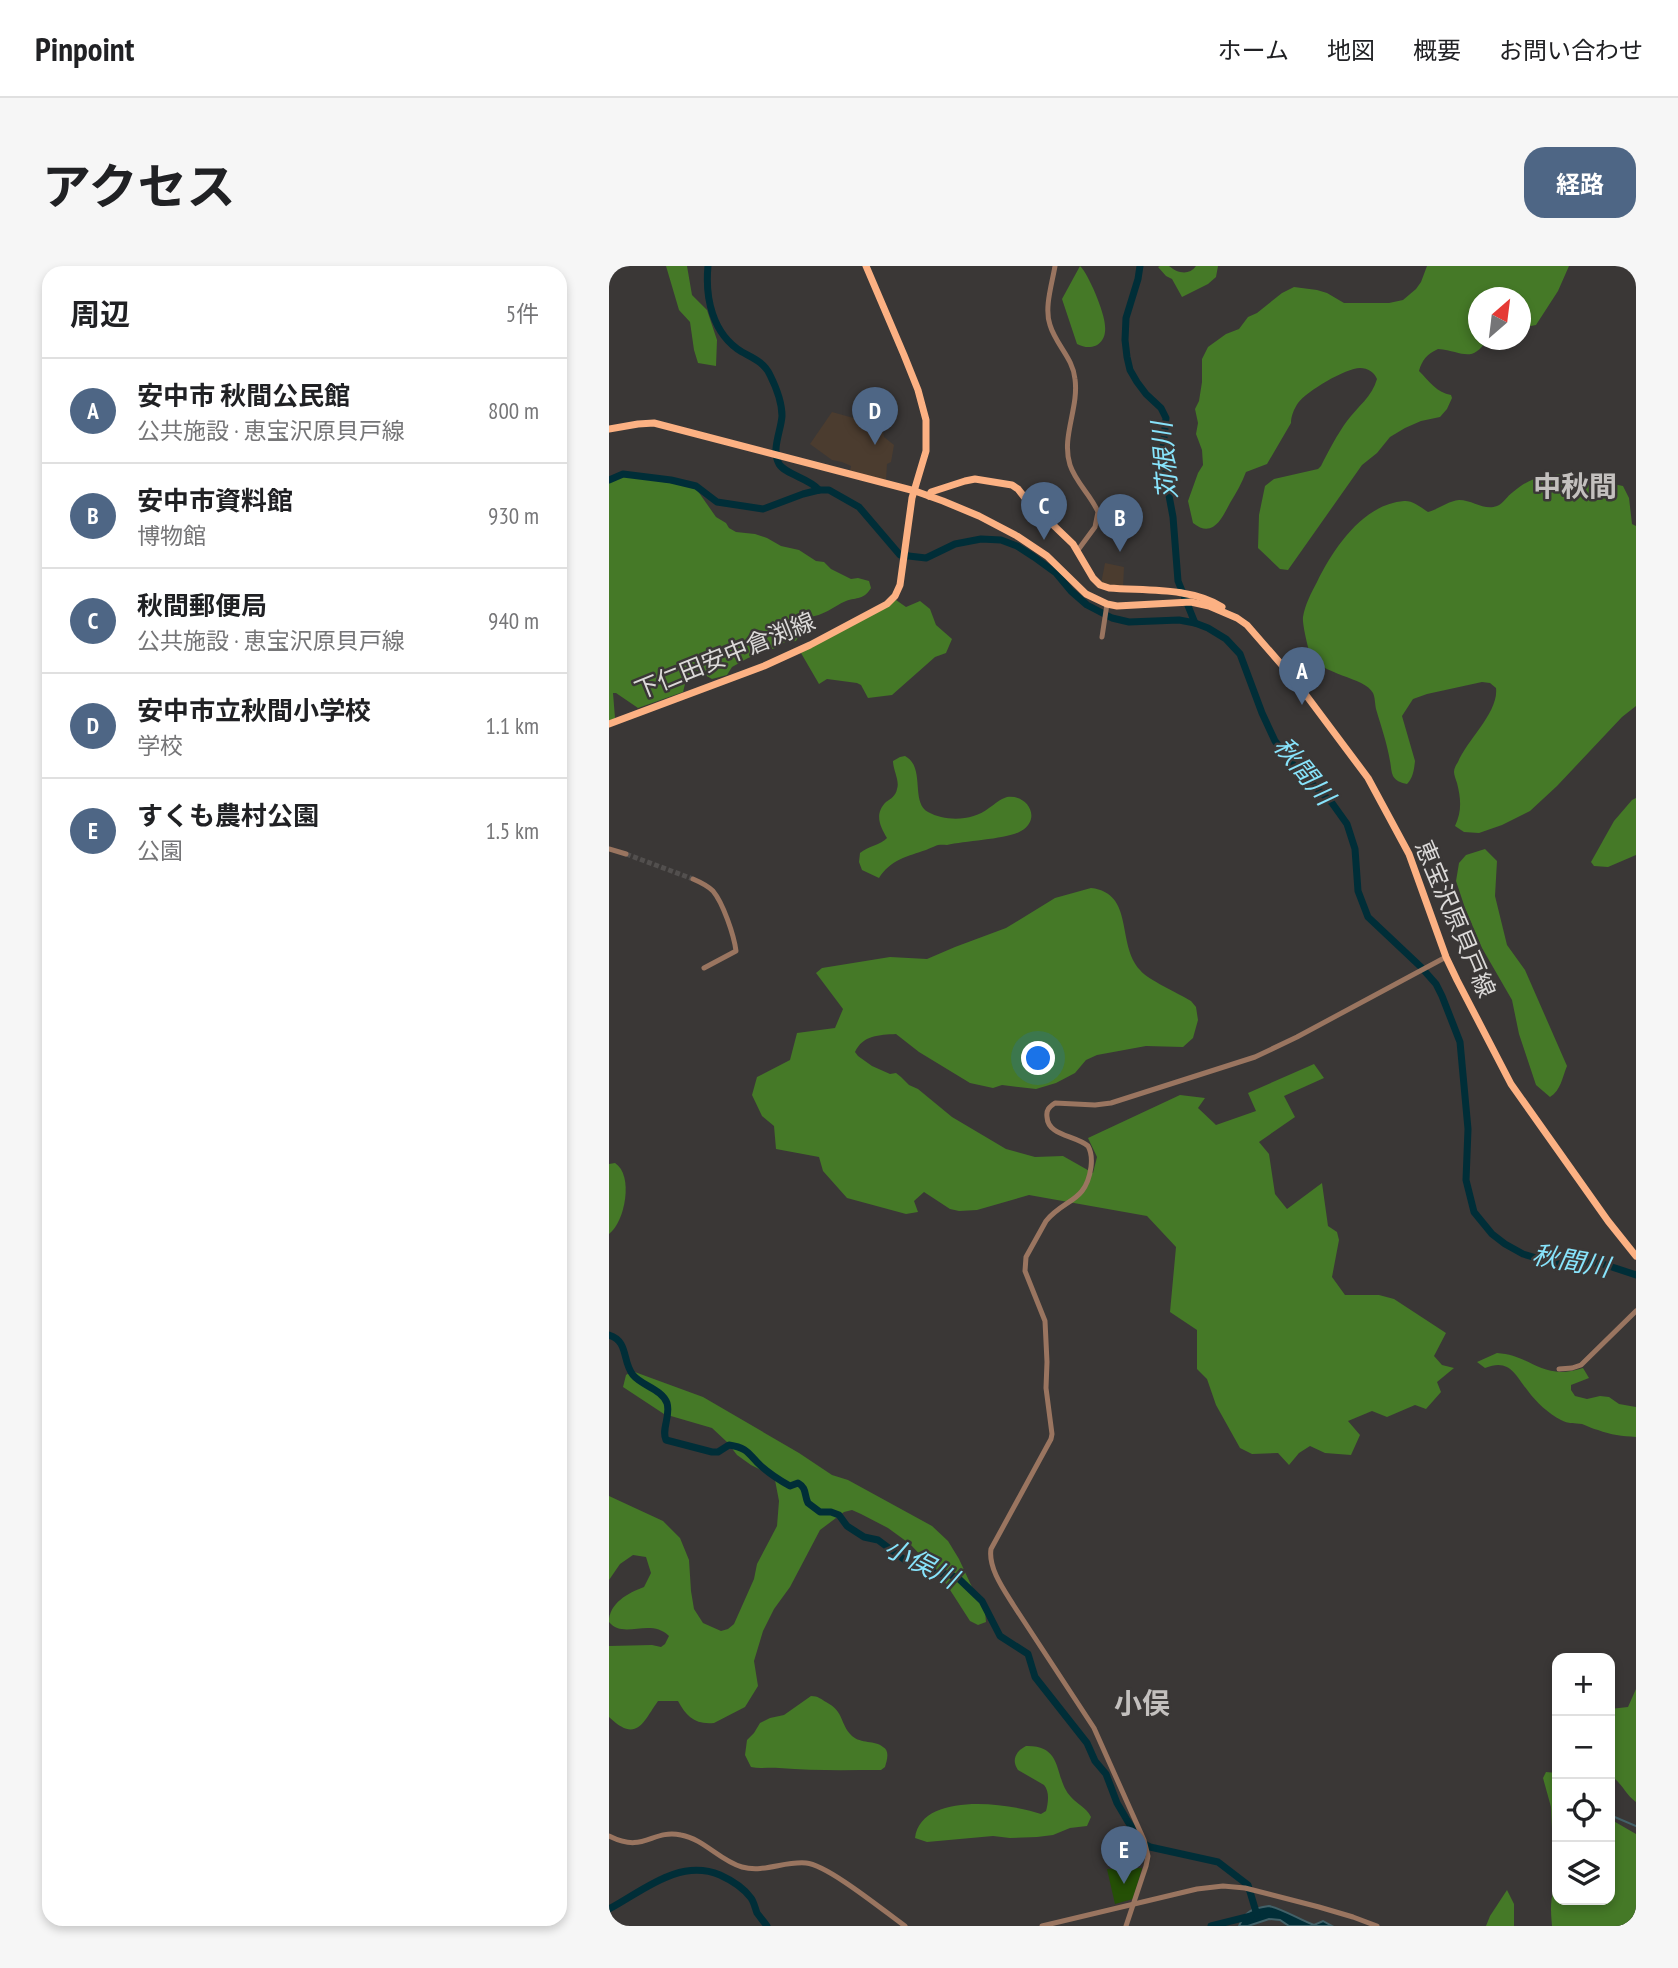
<!DOCTYPE html>
<html lang="ja">
<head>
<meta charset="utf-8">
<style>
	:root { --surface:#fff; --page:#f6f6f6; --text:#202124; --muted:#757577; --line:#e0e0e0; --accent:#4e6685 }
	body { margin:0; font-family:"PT Sans Narrow","Noto Sans JP",sans-serif; background:var(--page); color:var(--text) }
	.controls { position:absolute; right:21px; bottom:21px; display:grid; overflow:hidden; border-radius:14px; box-shadow:0 4px 10px #0003 }
	.controls button { width:63px; height:63px; display:grid; place-items:center; padding:0; border:0; border-bottom:2px solid var(--line); background:var(--surface); color:var(--text); font:35px sans-serif }
	.compass { position:absolute; left:859px; top:21px; width:63px; height:63px; border-radius:50%; background:var(--surface); box-shadow:0 4px 10px #0003; rotate:28deg }
	.you { position:absolute; left:430px; top:793px; width:24px; height:24px; margin:-18px; border:5px solid #fff; border-radius:50%; background:#1a73e8; box-shadow:0 0 0 10px #1a73e833 }
	.badge { display:grid; place-items:center; width:46px; height:46px; border-radius:50%; background:var(--accent); color:#fff; font-size:23px; font-weight:700 }
	.pin { position:absolute; translate:-50% -58px; filter:drop-shadow(0 2px 4px #0008) }
	.pin::after { content:''; position:absolute; top:37px; width:24px; height:21px; background:inherit; clip-path:polygon(0 0,100% 0,50% 100%) }
	.list { margin:0; padding:0; list-style:none }
	h2 { display:flex; justify-content:space-between; align-items:center; height:91px; margin:0; padding:0 28px; font-size:30px }
	h2 small { font-size:23px; font-weight:400; color:var(--muted) }
	.list li { display:grid; grid-template-columns:46px 1fr auto; gap:21px; align-items:center; box-sizing:border-box; height:105px; padding:0 28px; border-top:2px solid var(--line) }
	.list b { display:block; font-size:26px; white-space:nowrap }
	.list p { margin:0; font-size:23px; white-space:nowrap; color:var(--muted) }
	.list em { font-size:23px; font-style:normal; color:var(--muted) }
	.icon { flex:none; width:38px; height:38px; fill:none; stroke:currentColor; stroke-width:2; stroke-linecap:round; stroke-linejoin:round }
	.map { position:relative; flex:none; width:1027px; height:1660px; overflow:hidden; border-radius:21px }
	header { display:flex; align-items:center; gap:42px; box-sizing:border-box; height:98px; padding:0 35px; background:var(--surface); border-bottom:2px solid var(--line) }
	header strong { font-size:33px }
	nav { display:flex; gap:38px; margin-inline-start:auto; font-size:24px }
	.intro { display:flex; align-items:center; justify-content:space-between; box-sizing:border-box; height:168px; padding:0 42px }
	h1 { margin:0; font-size:49px }
	.button { padding:18px 32px; border-radius:21px; background:var(--accent); color:#fff; font-size:24px; font-weight:700 }
	main { display:flex; gap:42px; padding:0 42px }
	aside { flex:1; background:var(--surface); border-radius:21px; box-shadow:0 4px 10px #0003 }
	.map>svg:first-child { display:block }
</style>
</head>
<body>
<header>
<strong>Pinpoint</strong>
<nav><a>ホーム</a><a>地図</a><a>概要</a><a>お問い合わせ</a></nav>
</header>
<div class="intro"><h1>アクセス</h1><a class="button">経路</a></div>
<main>
<aside>
<h2>周辺<small>5件</small></h2>
<ul class="list">
<li><span class="badge">A</span><div><b>安中市 秋間公民館</b><p>公共施設 · 恵宝沢原貝戸線</p></div><em>800 m</em></li>
<li><span class="badge">B</span><div><b>安中市資料館</b><p>博物館</p></div><em>930 m</em></li>
<li><span class="badge">C</span><div><b>秋間郵便局</b><p>公共施設 · 恵宝沢原貝戸線</p></div><em>940 m</em></li>
<li><span class="badge">D</span><div><b>安中市立秋間小学校</b><p>学校</p></div><em>1.1 km</em></li>
<li><span class="badge">E</span><div><b>すくも農村公園</b><p>公園</p></div><em>1.5 km</em></li>
</ul>
</aside>
<div class="map">
<svg width="1027" height="1660" viewBox="0 0 1027 1660">
	<rect width="100%" height="100%" fill="#3a3736"/>
	<g fill="#4b3c2f">
		<polygon points="223,146 273,160 275,171 285,179 282,196 278,198 277,214 241,205 242,200 233,196 223,194 201,178"/>
		<polygon points="496,297 515,301 514,322 492,318"/>
	</g>
	<polygon fill="#255006" points="533,1602 524,1633 506,1638 498,1603"/>
	<g fill="#457927">
		<polygon points="57,0 78,0 83,29 98,44 108,74 107,100 89,97 85,84 81,56 70,44"/>
		<path d="M471 0C479 7 496 47 496 60 498 78 483 86 468 78L453 33Z"/>
		<path d="M551 0H560C568 7 580 10 587 0H609L607 11 599 18 573 31 563 13 557 10 549 1Z"/>
		<path d="M818 0H960L949 25 927 59 922 60 912 59V32H870V74H878C862 98 854 85 829 83 818 88 813 94 810 105 820 115 828 127 842 129L843 132 838 143 831 151 812 155 796 162 781 171 768 187 753 199 679 304 671 303 649 282 650 249 656 220 665 213 709 203 712 200C719 186 729 167 738 155 749 140 763 131 768 113 765 106 759 102 751 102 737 102 698 125 689 137 685 143 682 150 682 157L658 198 637 206C633 217 627 227 621 237 613 252 604 273 584 257L579 235 589 207 594 199 593 184 587 168 589 157 586 143 590 135 593 116V93L599 81 617 68 630 63 639 51 648 47 673 27 685 21 708 24 718 27 735 37H780L794 34 807 23 812 16Z"/>
		<path d="M955 208 1014 220 1020 232 1023 258 1027 260V440L1013 451 948 520 921 545 893 559 870 567 855 566 846 560C853 545 852 533 848 517 847 514 845 509 845 506 845 502 847 499 849 496 858 474 890 446 887 422L881 417 873 416 818 428 804 433 793 450 806 495C805 504 804 512 798 518 792 517 787 515 784 510 782 506 782 499 781 495 778 477 772 460 767 443 766 438 766 431 764 427 756 411 711 409 701 388 699 382 693 357 694 351 696 339 702 327 708 316 724 283 754 238 795 235 803 234 813 242 819 246 830 243 839 235 850 234 864 234 875 245 888 240 894 238 898 230 904 226 922 211 933 210 955 208Z"/>
		<path d="M16 210 86 221 107 251 117 257 120 262 127 266 146 268 158 272 172 280 190 284 207 295 215 296 222 303 242 313 249 312 260 315 262 322C255 334 248 331 237 335 223 341 215 350 199 351L187 375 176 376 166 382 139 392 123 401 118 409 103 413 87 404 77 414 74 426 29 442 7 427H4L6 452 0 455V217Z"/>
		<polygon points="287,334 297,341 311,335 321,343 327,359 343,373 337,387 326,391 283,429 259,432 252,419 248,417 218,413 210,418 192,387"/>
		<path d="M296 490C317 501 301 536 319 546 337 556 364 555 380 542 386 538 391 533 398 531 419 528 433 553 412 565 400 573 356 575 338 579 327 578 327 580 317 584 299 590 281 594 270 612L253 604 250 596 251 587C259 580 272 579 278 572 271 560 265 548 277 536 282 533 287 529 288 523 291 515 284 504 284 495L291 491Z"/>
		<polygon points="1027,532 1027,589 999,601 985,600 982,596 1005,555 1023,534"/>
		<path d="M876 583 888 595 886 630 898 679 916 704 958 800C953 812 952 824 941 831L927 819 910 768 903 734 873 682 856 642 847 615 850 597 857 589Z"/>
		<path d="M482 622C526 627 507 678 531 704 539 714 569 727 582 735L587 741 589 754 584 772 574 781 537 780 488 789 477 794 466 807 447 817 427 823 393 819 384 822 361 817 310 786 287 768C270 769 254 769 246 786L249 790 263 800 281 808 287 807 292 811 300 819 309 823 343 851 397 883 426 891 454 890 484 907 488 891 479 872 571 829 596 832 589 842 607 859 647 845 639 827 705 798 715 812 675 830 686 851 650 876 660 888 666 928 678 943 713 917 719 960 728 966 730 974 723 1011 736 1029H770L785 1033 837 1067 825 1090 833 1099 845 1102 828 1116 832 1126 817 1143 806 1139 778 1151 763 1145 739 1155 751 1169 742 1189 716 1187 701 1180 690 1187 680 1199 669 1187 643 1188 631 1182 607 1139 598 1113 588 1103V1064L561 1046 567 981 538 950 420 929 368 944 350 945 341 943 315 926 305 935 309 946 297 948 238 932 214 905 210 891 167 883 165 860 153 850 143 829 148 811 181 794 188 767 226 762 234 743 207 707 213 702 281 691 318 693 346 681 397 662 446 632Z"/>
		<path d="M6 897C25 909 16 956 0 968V898Z"/>
		<path d="M888 1087C923 1089 933 1116 974 1102L980 1112 962 1119V1124L966 1130 978 1133 991 1130 1000 1131 1010 1138 1027 1141V1171C1013 1170 1002 1169 989 1164 984 1163 979 1160 973 1158 966 1157 959 1158 952 1154 940 1148 927 1136 919 1125 906 1109 901 1092 876 1102L868 1096Z"/>
		<path d="M23 1105 94 1131 190 1187 223 1209 239 1214 323 1260 339 1275 350 1293 362 1319 376 1345 377 1356 369 1359 361 1355 334 1313 301 1278 279 1262 252 1248 243 1244 235 1246 211 1264 181 1321 165 1343 154 1365 145 1395 149 1420 136 1441 105 1457C86 1459 77 1450 69 1435H49C34 1456 28 1478 0 1451V1380L43 1379 52 1381 56 1378 60 1370C41 1351 15 1374 0 1356 0 1337 19 1327 35 1321L42 1307 37 1291 24 1289 11 1298 0 1314V1230L54 1255 71 1272 80 1294 82 1325 85 1343 94 1357 112 1365 119 1363 125 1358 145 1313 148 1298 168 1260 170 1235 166 1214 162 1209 142 1199 128 1189 118 1176 103 1162 55 1148 14 1121 17 1109Z"/>
		<path d="M1027 1423V1536C1016 1528 1014 1518 1001 1509V1443L1019 1441Z"/>
		<path d="M202 1430C209 1430 212 1433 217 1436 236 1446 230 1457 243 1470 252 1478 266 1474 274 1481 281 1485 278 1494 276 1501L272 1504C238 1504 204 1505 170 1502 160 1501 151 1503 142 1501L136 1489 138 1474 145 1467 151 1457 161 1452 175 1449Z"/>
		<path d="M417 1480C456 1479 444 1512 462 1531 469 1539 477 1541 482 1551L478 1560 461 1562 444 1569 428 1571 401 1572 384 1570 318 1576 306 1572C312 1525 401 1537 432 1548L437 1545C439 1537 441 1526 435 1519L409 1504C402 1494 407 1485 417 1480Z"/>
		<polygon points="937,1506 948,1507 948,1570 943,1563 942,1541 934,1512"/>
		<path d="M1001 1553 1027 1568V1660H943C942 1646 940 1630 948 1618V1634H1001Z"/>
		<polygon points="898,1624 905,1638 905,1660 877,1660 881,1650"/>
	</g>
	<path fill="#002e38" stroke="#426168" stroke-width="2" d="M660 1640C676 1644 689 1653 705 1659L714 1655 723 1660H680L671 1654 660 1653 639 1660H630C636 1645 644 1642 660 1640Z"/>
	<g fill="none" stroke-linecap="round" stroke-linejoin="round">
		<polyline stroke="#426168" stroke-width="2" points="1001,1549 1027,1560"/>
		<g stroke="#002e38" stroke-width="7">
			<path d="M99 0C96 31 103 68 133 86 144 92 155 96 161 109 167 121 173 136 173 150 172 165 162 184 170 198 177 209 200 212 210 224"/>
			<polyline points="531,0 529,13 517,52 516,74 518,91 521,104 528,116 537,128 552,142 557,152 553,192 564,251 569,315 586,357"/>
			<polyline points="0,214 14,208 62,214 87,220 108,236 154,243 194,228 210,224 220,224 250,241 291,289 317,292 346,278 372,273 392,274 408,280 425,291 447,307 462,325 478,339 503,352 520,356 570,354 586,357 599,362 617,373 631,388 653,447 666,475 686,501 723,537 738,558 746,583 749,625 759,651 812,701 827,718 833,730 851,776 859,863 857,914 865,946 883,968 896,978 914,988 948,998 980,996 994,998 1027,1009"/>
			<path d="M0 1069C20 1075 13 1096 24 1109 33 1120 53 1123 58 1137 62 1150 52 1163 57 1174L103 1186H109L120 1179C140 1182 139 1188 152 1200 161 1208 172 1215 181 1220L189 1217C198 1222 195 1229 199 1237L211 1246H222L230 1249 238 1260 255 1271 269 1274 296 1294 310 1297 326 1307 339 1308 349 1312 373 1335 391 1370 419 1388 426 1411 478 1477 486 1495 497 1508 508 1537 518 1554 533 1577 541 1581 609 1596 639 1619 648 1649"/>
			<path d="M0 1643C34 1625 70 1592 111 1609 122 1614 134 1621 142 1632 145 1636 146 1642 148 1647 151 1651 155 1656 158 1660"/>
			<polyline points="602,1660 642,1650"/>
		</g>
		<polyline stroke="#524f4e" stroke-width="5" stroke-dasharray="5 2.5" stroke-linecap="butt" points="17,588 84,613"/>
		<g stroke="#9a7560" stroke-width="5">
			<path d="M446 0C443 18 435 42 441 59 447 79 464 92 466 113 470 142 452 171 461 199 467 217 482 229 489 246L486 261 469 284"/>
			<polyline points="493,371 498,338"/>
			<polyline points="0,583 17,588"/>
			<path d="M84 613C91 616 99 620 104 625 114 637 125 669 127 685L95 702"/>
			<polyline points="950,1103 963,1102 972,1099 1027,1045"/>
			<path d="M0 1570C36 1588 42 1563 72 1569 95 1573 111 1595 133 1601 155 1607 175 1595 197 1597 219 1599 275 1645 296 1660"/>
			<polyline points="433,1660 588,1623 614,1620 636,1622 710,1641 744,1651 768,1660"/>
			<path d="M517 1660 537 1600 539 1590 535 1574 485 1462 405 1340C395 1324 379 1302 382 1283L442 1173 443 1168 437 1122 438 1096 436 1055 416 1005 417 991 437 955C456 932 477 937 482 901 483 893 483 887 479 880 466 869 439 870 438 851 437 844 440 841 446 837L486 839 502 837 646 791 688 771 837 691"/>
		</g>
		<g stroke="#fcb183" stroke-width="7">
			<polyline points="0,163 29,158 45,157 306,225 334,235 370,250 408,270 438,290 477,328 498,338 508,340 582,336 600,340 628,352 638,359 685,413 759,512 800,588 837,691 848,714 902,818 999,955 1027,990"/>
			<path d="M320 230 322 226 356 215 366 213 403 219 409 223 416 232 464 278 484 312 491 319 500 322C537 325 581 321 613 341"/>
			<polyline points="0,458 155,400 201,379 278,338 286,330 291,319 303,232 317,185 317,154 309,124 295,89 257,0"/>
		</g>
	</g>
	<g text-anchor="middle" stroke-width="5" stroke-linejoin="round" paint-order="stroke">
		<g font-size="24" fill="#dbd9d8" stroke="#3a3736">
			<text transform="translate(116 390) rotate(-22)" y="8">下仁田安中倉渕線</text>
			<text transform="translate(846 653) rotate(67)" y="8">恵宝沢原貝戸線</text>
		</g>
		<g font-size="26" font-style="italic" fill="#88e4fc" stroke="#3a3736">
			<text transform="translate(556 195) rotate(-95)" y="9">苅根川</text>
			<text transform="translate(695 505) rotate(51)" y="9">秋間川</text>
			<text transform="translate(962 995) rotate(10)" y="9">秋間川</text>
			<text transform="translate(312 1297) rotate(27)" y="9">小俣川</text>
		</g>
		<g font-size="28" font-weight="bold" fill="#c3c0be" stroke="#3a3736">
			<text x="966" y="230">中秋間</text>
			<text x="533" y="1447">小俣</text>
		</g>
	</g>
</svg>
<div class="controls">
<button>+</button>
<button>−</button>
<button><svg class="icon" aria-label="locate" viewBox="0 0 24 24"><circle cx="12" cy="12" r="6"/><path d="M12 2v4M12 18v4M2 12h4M18 12h4"/></svg></button>
<button><svg class="icon" aria-label="layers" viewBox="0 0 24 24"><path d="M12 4l9 5-9 5-9-5zM3 14l9 5 9-5"/></svg></button>
</div>
<svg class="compass" viewBox="-18 -18 36 36"><path d="M0-13l5 13h-10z" fill="#e53935"/><path d="M0 13l5-13h-10z" fill="#757577"/></svg>
<div class="you"></div>
<div class="pin badge" style="left:693px;top:439px">A</div>
<div class="pin badge" style="left:511px;top:286px">B</div>
<div class="pin badge" style="left:435px;top:274px">C</div>
<div class="pin badge" style="left:266px;top:179px">D</div>
<div class="pin badge" style="left:515px;top:1618px">E</div>
</div>
</main>
</body>
</html>
